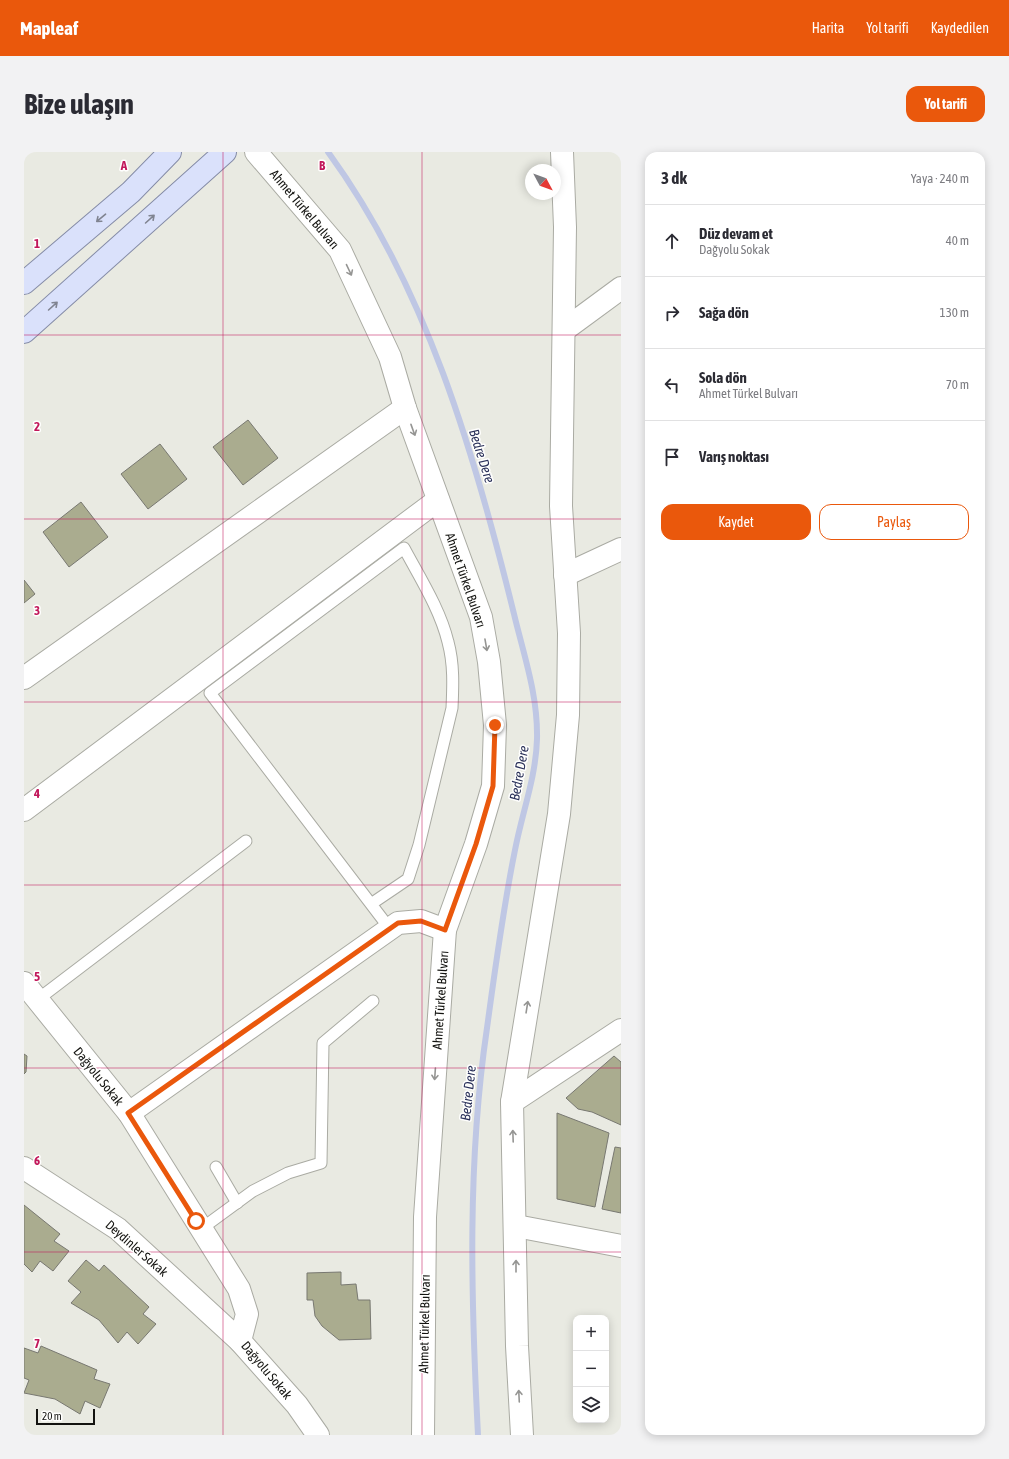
<!DOCTYPE html>
<html lang="tr">
<head>
<meta charset="utf-8">
<style>
	:root { --surface:#fff; --page:#f2f2f3; --text:#2b2b33; --muted:#7c7c81; --line:#e1e1e2; --accent:#ea580c }
	body { margin:0; font-family:"Asap Condensed",sans-serif; background:var(--page); color:var(--text) }
	.controls { position:absolute; right:12px; bottom:12px; display:grid; overflow:hidden; border-radius:8px; box-shadow:0 2px 10px #0003 }
	.controls button { width:36px; height:36px; display:grid; place-items:center; padding:0; border:0; border-bottom:1px solid var(--line); background:var(--surface); color:var(--text); font:20px sans-serif }
	.compass { position:absolute; left:501px; top:12px; width:36px; height:36px; border-radius:50%; background:var(--surface); box-shadow:0 2px 10px #0003; rotate:131deg }
	.scale { position:absolute; left:12px; bottom:10px; width:59px; box-sizing:border-box; padding-left:4px; border:2px solid #131310; border-top:0; font-size:11px; line-height:14px; white-space:nowrap; color:#131310; -webkit-text-stroke:3px #fffffe; paint-order:stroke }
	.stop { position:absolute; width:12px; height:12px; margin:-9px; border:3px solid #ea580c; border-radius:50%; background:#fff }
	.stop.end { background:#ea580c; border-color:#fff; box-shadow:0 1px 4px #0008 }
	.list { margin:0; padding:0; list-style:none }
	h2 { display:flex; justify-content:space-between; align-items:center; height:52px; margin:0; padding:0 16px; font-size:17px }
	h2 small { font-size:13px; font-weight:400; color:var(--muted) }
	.list li { display:grid; grid-template-columns:26px 1fr auto; gap:12px; align-items:center; box-sizing:border-box; height:72px; padding:0 16px; border-top:1px solid var(--line) }
	.list b { display:block; font-size:15px; white-space:nowrap }
	.list p { margin:0; font-size:13px; white-space:nowrap; color:var(--muted) }
	.list em { font-size:13px; font-style:normal; color:var(--muted) }
	.actions { display:flex; gap:8px; padding:12px 16px }
	.actions a { flex:1; padding:9px 0; border:1px solid var(--accent); border-radius:12px; text-align:center; font-size:14px; color:var(--accent) }
	.actions .main { background:var(--accent); color:#fff }
	.icon { flex:none; width:22px; height:22px; fill:none; stroke:currentColor; stroke-width:2; stroke-linecap:round; stroke-linejoin:round }
	.map { position:relative; flex:none; width:597px; height:1283px; overflow:hidden; border-radius:12px }
	header { display:flex; align-items:center; gap:24px; box-sizing:border-box; height:56px; padding:0 20px; background:var(--accent); color:#fff }
	header strong { font-size:19px }
	nav { display:flex; gap:22px; margin-inline-start:auto; font-size:14px }
	.intro { display:flex; align-items:center; justify-content:space-between; box-sizing:border-box; height:96px; padding:0 24px }
	h1 { margin:0; font-size:28px }
	.button { padding:10px 18px; border-radius:12px; background:var(--accent); color:#fff; font-size:14px; font-weight:700 }
	main { display:flex; gap:24px; padding:0 24px }
	aside { flex:1; background:var(--surface); border-radius:12px; box-shadow:0 2px 10px #0003 }
	.map>svg:first-child { display:block }
</style>
</head>
<body>
<header>
<strong>Mapleaf</strong>
<nav><a>Harita</a><a>Yol tarifi</a><a>Kaydedilen</a></nav>
</header>
<div class="intro"><h1>Bize ulaşın</h1><a class="button">Yol tarifi</a></div>
<main>
<div class="map">
<svg width="597" height="1283" viewBox="0 0 597 1283">
	<rect width="100%" height="100%" fill="#e9eae2"/>
	<g fill="none" stroke-linecap="round" stroke-linejoin="round">
		<path stroke="#bfc7e4" stroke-width="6" d="M304 0C402 134 451 303 490 462 500 504 514 543 513 587 512 625 498 661 491 698 479 757 471 817 463 876 443 1011 447 1147 454 1283"/>
	</g>
	<g fill="#aaac8f" stroke="#787871">
		<polygon points="224,268 254,306 219,333 189,295"/>
		<polygon points="136,292 163,327 124,357 97,322"/>
		<polygon points="57,350 84,385 45,415 19,380"/>
		<polygon points="0,428 11,442 0,451"/>
		<polygon points="0,902 3,904 2,920 0,922"/>
		<polygon points="590,904 597,910 597,973 568,960 554,957 542,946"/>
		<polygon points="533,961 585,981 571,1055 533,1047"/>
		<polygon points="591,995 597,996 597,1061 578,1057"/>
		<polygon points="0,1053 36,1082 30,1089 45,1099 29,1119 16,1109 8,1120 0,1112"/>
		<polygon points="62,1108 75,1119 80,1113 125,1155 119,1162 132,1172 114,1192 103,1180 94,1191 75,1168 47,1151 57,1140 44,1129"/>
		<polygon points="317,1120 317,1133 332,1132 334,1148 346,1148 347,1187 315,1188 298,1174 291,1164 289,1148 283,1148 283,1121"/>
		<polygon points="17,1194 73,1218 70,1227 86,1232 76,1256 61,1249 56,1262 31,1247 0,1241 5,1228 0,1226 0,1196 14,1201"/>
	</g>
	<g fill="none" stroke-linecap="round" stroke-linejoin="round">
		<g stroke="#aaaba3" stroke-width="13">
			<g id="service">
				<path d="M347 752 384 727 395 693 428 556C429 534 430 512 424 490 416 457 396 426 380 396L186 541 366 777"/>
				<polyline points="13,848 222,689"/>
				<polyline points="192,1015 213,1051"/>
				<polyline points="177,1077 229,1039 264,1021 297,1011 299,891 349,849"/>
			</g>
		</g>
		<g stroke="#aaaba3" stroke-width="24">
			<g id="minor">
				<polyline points="540,178 597,136"/>
				<polyline points="541,423 597,397"/>
				<polyline points="0,526 381,256"/>
				<polyline points="0,658 414,348"/>
				<polyline points="0,831 105,961 215,1137 223,1162 216,1189"/>
				<polyline points="488,950 597,878"/>
				<polyline points="105,961 374,771 397,769 421,778"/>
				<polyline points="492,1074 597,1094"/>
			</g>
		</g>
		<g stroke="#aaaba3" stroke-width="24">
			<polyline id="tertiary" points="0,1016 94,1077 216,1189 273,1253 294,1283"/>
		</g>
		<g stroke="#aaaba3" stroke-width="24">
			<g id="secondary">
				<polyline points="232,0 316,98 366,205 381,256 457,465 465,510 471,573 469,634 452,692 421,778 401,1065 399,1283"/>
				<polyline points="498,1283 493,1194 488,950 535,662 544,563 545,481 537,354 541,75 538,0"/>
			</g>
		</g>
		<g stroke="#858ca7" stroke-width="24">
			<g id="primary">
				<polyline points="0,131 107,40 146,0"/>
				<polyline points="0,180 201,0"/>
			</g>
		</g>
		<use href="#service" stroke="#fff" stroke-width="11"/>
		<use href="#minor" stroke="#fff" stroke-width="22"/>
		<use href="#tertiary" stroke="#fff" stroke-width="22"/>
		<use href="#secondary" stroke="#fff" stroke-width="22"/>
		<use href="#primary" stroke="#dae1fb" stroke-width="22"/>
	</g>
	<defs><path id="oneway-shaft" d="M-6 0H5M1.5-3L5.5 0L1.5 3" fill="none" stroke-width="1.6" stroke-linecap="round" stroke-linejoin="round"/></defs>
	<g stroke="#808491">
		<use href="#oneway-shaft" transform="translate(77 66) rotate(140)"/>
		<use href="#oneway-shaft" transform="translate(126 67) rotate(-42)"/>
		<use href="#oneway-shaft" transform="translate(29 154) rotate(-42)"/>
	</g>
	<g stroke="#959593">
		<use href="#oneway-shaft" transform="translate(325 118) rotate(65)"/>
		<use href="#oneway-shaft" transform="translate(389 278) rotate(70)"/>
		<use href="#oneway-shaft" transform="translate(462 493) rotate(80)"/>
		<use href="#oneway-shaft" transform="translate(503 855) rotate(-81)"/>
		<use href="#oneway-shaft" transform="translate(411 922) rotate(94)"/>
		<use href="#oneway-shaft" transform="translate(489 984) rotate(-92)"/>
		<use href="#oneway-shaft" transform="translate(492 1114) rotate(-90)"/>
		<use href="#oneway-shaft" transform="translate(495 1244) rotate(-93)"/>
	</g>
	<g fill="none" stroke-linecap="round" stroke-linejoin="round">
		<polyline stroke="#ea580c" stroke-width="5" points="172,1069 104,961 374,771 397,769 421,778 452,692 469,634 471,573"/>
	</g>
	<path fill="none" stroke="#c2185b" stroke-width="1" stroke-opacity="0.55" d="M199 0V1283M398 0V1283M0 183H597M0 367H597M0 550H597M0 733H597M0 916H597M0 1100H597"/>
	<g text-anchor="middle" stroke-width="3" stroke-linejoin="round" paint-order="stroke">
		<g font-size="13" fill="#131310" stroke="#fffffe">
			<text transform="translate(281 57) rotate(50)" y="5">Ahmet Türkel Bulvarı</text>
			<text transform="translate(442 428) rotate(71)" y="5">Ahmet Türkel Bulvarı</text>
			<text transform="translate(416 848) rotate(-86)" y="5">Ahmet Türkel Bulvarı</text>
			<text transform="translate(75 924) rotate(51)" y="5">Dağyolu Sokak</text>
			<text transform="translate(113 1096) rotate(41)" y="5">Deydinler Sokak</text>
			<text transform="translate(400 1172) rotate(-89)" y="5">Ahmet Türkel Bulvarı</text>
			<text transform="translate(243 1218) rotate(50)" y="5">Dağyolu Sokak</text>
		</g>
		<g font-size="14" font-style="italic" fill="#2b325a" stroke="#fffffe">
			<text transform="translate(458 304) rotate(72)" y="5">Bedre Dere</text>
			<text transform="translate(495 621) rotate(-80)" y="5">Bedre Dere</text>
			<text transform="translate(444 941) rotate(-84)" y="5">Bedre Dere</text>
		</g>
	</g>
	<g font-size="13" text-anchor="middle" font-weight="bold" fill="#c2185b" stroke="#fffffe" stroke-width="3" stroke-linejoin="round" paint-order="stroke">
		<text x="100" y="18">A</text>
		<text x="298" y="18">B</text>
		<text x="13" y="96">1</text>
		<text x="13" y="279">2</text>
		<text x="13" y="463">3</text>
		<text x="13" y="646">4</text>
		<text x="13" y="829">5</text>
		<text x="13" y="1013">6</text>
		<text x="13" y="1196">7</text>
	</g>
</svg>
<div class="controls">
<button>+</button>
<button>−</button>
<button><svg class="icon" aria-label="layers" viewBox="0 0 24 24"><path d="M12 4l9 5-9 5-9-5zM3 14l9 5 9-5"/></svg></button>
</div>
<svg class="compass" viewBox="-18 -18 36 36"><path d="M0-13l5 13h-10z" fill="#e53935"/><path d="M0 13l5-13h-10z" fill="#7c7c81"/></svg>
<div class="scale">20 m</div>
<div class="stop" style="left:172px;top:1069px"></div>
<div class="stop end" style="left:471px;top:573px"></div>
</div>
<aside>
<h2>3 dk<small>Yaya · 240 m</small></h2>
<ul class="list">
<li><svg class="icon" aria-label="ahead" viewBox="0 0 24 24"><path d="M12 20V5M6 11l6-6 6 6"/></svg><div><b>Düz devam et</b><p>Dağyolu Sokak</p></div><em>40 m</em></li>
<li><svg class="icon" aria-label="right" viewBox="0 0 24 24"><path d="M7 20v-9h11M14 6l5 5-5 5"/></svg><div><b>Sağa dön</b></div><em>130 m</em></li>
<li><svg class="icon" aria-label="left" viewBox="0 0 24 24"><path d="M17 20v-9H6M10 6l-5 5 5 5"/></svg><div><b>Sola dön</b><p>Ahmet Türkel Bulvarı</p></div><em>70 m</em></li>
<li><svg class="icon" aria-label="arrive" viewBox="0 0 24 24"><path d="M6 21V4h12l-3 4 3 4H6"/></svg><div><b>Varış noktası</b></div></li>
</ul>
<div class="actions"><a class="main">Kaydet</a><a>Paylaş</a></div>
</aside>
</main>
</body>
</html>
